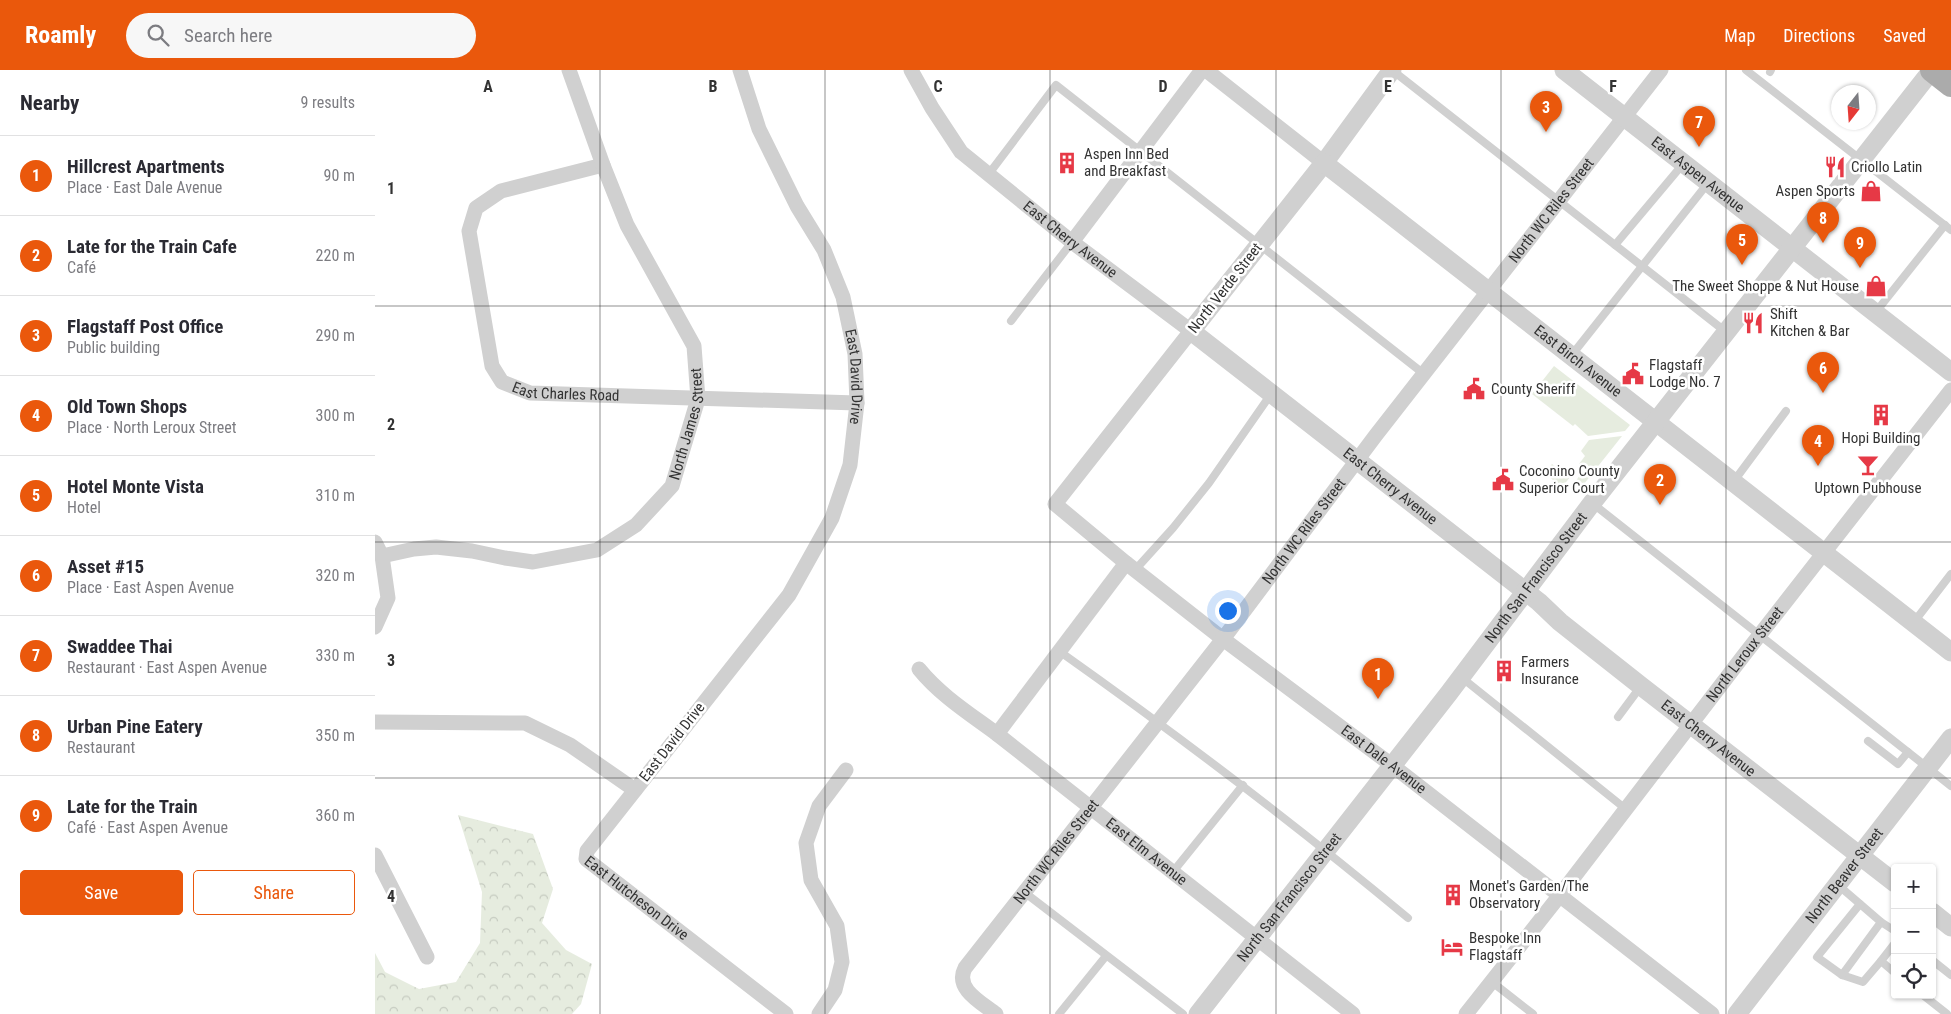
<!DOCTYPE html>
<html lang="en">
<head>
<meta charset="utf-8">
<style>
	:root { --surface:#fff; --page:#f7f7f7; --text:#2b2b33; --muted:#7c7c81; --line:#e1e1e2; --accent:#ea580c }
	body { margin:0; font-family:"Roboto Condensed",sans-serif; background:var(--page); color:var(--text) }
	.controls { position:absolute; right:15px; bottom:15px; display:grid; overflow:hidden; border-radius:5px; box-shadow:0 1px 4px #0004 }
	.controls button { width:45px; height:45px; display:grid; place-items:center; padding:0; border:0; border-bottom:1px solid var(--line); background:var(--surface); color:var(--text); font:25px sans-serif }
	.compass { position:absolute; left:1456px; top:15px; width:45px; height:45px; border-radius:50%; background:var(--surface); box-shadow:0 1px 4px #0004; rotate:197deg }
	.you { position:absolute; left:852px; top:540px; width:18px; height:18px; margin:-12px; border:4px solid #fff; border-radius:50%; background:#1a73e8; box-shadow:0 0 0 8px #1a73e833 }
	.badge { display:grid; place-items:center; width:32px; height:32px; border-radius:50%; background:var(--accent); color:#fff; font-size:16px; font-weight:700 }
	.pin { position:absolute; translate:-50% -41px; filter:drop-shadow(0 1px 2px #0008) }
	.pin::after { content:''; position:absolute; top:26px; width:18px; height:15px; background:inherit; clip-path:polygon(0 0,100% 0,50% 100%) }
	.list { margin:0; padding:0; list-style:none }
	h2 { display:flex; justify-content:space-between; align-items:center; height:65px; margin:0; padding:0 20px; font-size:21px }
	h2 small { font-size:16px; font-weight:400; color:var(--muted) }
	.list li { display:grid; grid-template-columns:32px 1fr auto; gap:15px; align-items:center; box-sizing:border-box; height:80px; padding:0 20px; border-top:1px solid var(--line) }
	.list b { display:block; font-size:19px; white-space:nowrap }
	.list p { margin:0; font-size:16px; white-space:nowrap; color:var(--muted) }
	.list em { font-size:16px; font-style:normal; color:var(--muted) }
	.actions { display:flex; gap:10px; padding:15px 20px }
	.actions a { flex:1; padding:11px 0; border:1px solid var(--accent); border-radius:5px; text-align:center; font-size:18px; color:var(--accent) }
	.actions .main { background:var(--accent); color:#fff }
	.icon { flex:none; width:28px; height:28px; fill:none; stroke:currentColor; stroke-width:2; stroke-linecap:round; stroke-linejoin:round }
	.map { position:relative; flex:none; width:1576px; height:944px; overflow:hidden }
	header { display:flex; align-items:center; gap:30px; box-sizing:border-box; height:70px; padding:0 25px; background:var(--accent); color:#fff }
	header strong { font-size:24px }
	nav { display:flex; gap:28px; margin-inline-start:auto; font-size:18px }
	.search { width:350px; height:45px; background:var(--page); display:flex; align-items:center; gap:12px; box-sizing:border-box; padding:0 18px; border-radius:28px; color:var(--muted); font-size:19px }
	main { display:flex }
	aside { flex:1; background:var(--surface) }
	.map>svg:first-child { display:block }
</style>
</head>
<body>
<header>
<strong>Roamly</strong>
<div class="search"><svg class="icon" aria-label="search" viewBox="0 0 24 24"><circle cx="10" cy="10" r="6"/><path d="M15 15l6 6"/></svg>Search here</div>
<nav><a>Map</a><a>Directions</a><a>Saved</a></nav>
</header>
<main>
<aside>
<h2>Nearby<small>9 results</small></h2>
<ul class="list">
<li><span class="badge">1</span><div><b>Hillcrest Apartments</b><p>Place · East Dale Avenue</p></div><em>90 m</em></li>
<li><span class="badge">2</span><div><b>Late for the Train Cafe</b><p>Café</p></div><em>220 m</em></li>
<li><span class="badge">3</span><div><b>Flagstaff Post Office</b><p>Public building</p></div><em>290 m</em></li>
<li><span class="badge">4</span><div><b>Old Town Shops</b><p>Place · North Leroux Street</p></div><em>300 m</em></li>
<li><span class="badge">5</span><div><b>Hotel Monte Vista</b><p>Hotel</p></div><em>310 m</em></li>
<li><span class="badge">6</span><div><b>Asset #15</b><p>Place · East Aspen Avenue</p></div><em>320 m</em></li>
<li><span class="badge">7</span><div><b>Swaddee Thai</b><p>Restaurant · East Aspen Avenue</p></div><em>330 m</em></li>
<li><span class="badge">8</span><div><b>Urban Pine Eatery</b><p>Restaurant</p></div><em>350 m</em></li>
<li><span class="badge">9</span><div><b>Late for the Train</b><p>Café · East Aspen Avenue</p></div><em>360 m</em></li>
</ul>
<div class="actions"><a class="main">Save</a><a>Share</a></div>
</aside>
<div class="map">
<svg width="1576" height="944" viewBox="0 0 1576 944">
	<defs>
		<pattern id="forest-crowns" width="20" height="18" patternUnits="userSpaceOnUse" patternTransform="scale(1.25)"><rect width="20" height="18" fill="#e6ecdf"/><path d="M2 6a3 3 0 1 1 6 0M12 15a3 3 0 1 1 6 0" fill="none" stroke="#c6cbc0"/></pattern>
	</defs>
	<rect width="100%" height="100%" fill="#fff"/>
	<g fill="#e6ecdf">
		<polygon points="1179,296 1255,355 1250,361 1213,366 1200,354 1198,356 1157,324"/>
		<polygon points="1247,366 1205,419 1198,415 1210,398 1204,394 1210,386 1206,381 1214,370"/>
		<polygon points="1177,394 1182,398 1183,396 1196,406 1187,417 1169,403"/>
	</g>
	<polygon fill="url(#forest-crowns)" points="83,745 158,764 178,819 167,853 191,880 217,894 206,934 197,944 0,944 0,883 10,902 44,919 81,912 105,873 107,822"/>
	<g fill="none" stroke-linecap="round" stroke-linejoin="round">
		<g stroke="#d0d0d0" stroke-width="8">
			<polyline points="1017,0 1351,262"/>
			<polyline points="1371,0 1576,160"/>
			<polyline points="1395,2 1396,0"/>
			<polyline points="613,105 681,15 1049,304"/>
			<polyline points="1240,175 1308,94"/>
			<polyline points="1500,243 1570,155"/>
			<polyline points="636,251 697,172"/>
			<polyline points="1196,286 1333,113"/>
			<polyline points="1359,411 1411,341"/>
			<polyline points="1217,433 1576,716"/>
			<polyline points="760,500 798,458 834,413 896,324"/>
			<polyline points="1539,552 1576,504"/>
			<path d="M684 581C804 666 920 754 1033 848"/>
			<polyline points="1086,607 1252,740"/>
			<polyline points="1243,647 1266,616"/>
			<polyline points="1493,671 1523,694 1533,682"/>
			<polyline points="797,803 868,715"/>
			<polyline points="1463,815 1506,852 1467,905 1488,912 1506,891 1520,903"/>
			<polyline points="649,822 808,944"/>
			<polyline points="1506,852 1520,861"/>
			<polyline points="1557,890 1576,905"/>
			<polyline points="1506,891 1520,873"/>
			<polyline points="1467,905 1442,887 1485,834"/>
			<polyline points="1117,912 1158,944"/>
			<polyline points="1548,925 1572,944"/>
			<polyline points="684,944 731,886"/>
		</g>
		<g stroke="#d0d0d0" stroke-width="15">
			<path id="s1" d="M365 0 384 59 422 136 449 180 468 227 480 284 482 333 475 395 457 448 414 525 212 781 211 789 411 944"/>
			<path id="s2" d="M536 0 557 38 586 82 697 172 816 261 680 434 751 493 848 569 1018 696 1337 944"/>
			<polyline points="831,0 949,93"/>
			<path id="s3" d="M228 95 126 121 101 138 94 161 117 296 127 312 155 323 482 333"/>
			<polyline points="697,172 827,0"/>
			<polyline points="0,472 7,486 13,528 0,557"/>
			<path id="s4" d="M7 486 39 479 61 477 97 481 130 488 158 492 222 480 261 455 297 416 323 329 319 276 252 155 228 95 194 0"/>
			<path id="s5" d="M544 599C565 625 595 644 622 664L978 944"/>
			<polyline points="0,652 150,653 195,675 260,720"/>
			<polyline points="622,664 751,493"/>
			<polyline points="0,785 52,887"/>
			<polyline points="444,944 460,920 467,892 462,856 436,810 431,773 444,736 471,700"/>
			<path id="s6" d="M621 944C607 933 579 919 590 898L848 569 1001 365 1286 0"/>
			<path id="s7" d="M1091 944 1185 825 1369 585 1576 320"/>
		</g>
		<g stroke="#d0d0d0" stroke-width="19">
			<path id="s8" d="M1017 0 949 93 816 261 1164 532 1185 552 1266 616 1520 813"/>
			<path id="s9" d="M1189 0 1576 302"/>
			<path id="s10" d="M949 93 1576 582"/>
			<polyline points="1557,842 1576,857"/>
			<path id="s11" d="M823 944 1074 623 1217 433 1557 0"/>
			<path id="s12" d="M1362 944 1576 668"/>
		</g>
		<polyline stroke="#ababab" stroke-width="24" points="1557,0 1576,15"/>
	</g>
	<path fill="none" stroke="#333" stroke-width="1" stroke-opacity="0.55" d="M225 0V944M450 0V944M675 0V944M901 0V944M1126 0V944M1351 0V944M0 236H1576M0 472H1576M0 708H1576"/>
	<defs>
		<g id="building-bare" transform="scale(1.725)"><path d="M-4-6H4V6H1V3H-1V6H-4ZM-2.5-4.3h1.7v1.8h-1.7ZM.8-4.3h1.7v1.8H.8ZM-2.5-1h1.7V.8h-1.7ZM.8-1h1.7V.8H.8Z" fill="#e63946" stroke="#fff" stroke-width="2.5" paint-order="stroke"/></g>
		<g id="restaurant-bare" transform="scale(1.725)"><path d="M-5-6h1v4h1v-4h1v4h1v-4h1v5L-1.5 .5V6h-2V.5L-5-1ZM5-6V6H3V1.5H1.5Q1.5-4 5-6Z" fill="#e63946" stroke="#fff" stroke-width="2.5" paint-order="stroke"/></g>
		<g id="shop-bare" transform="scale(1.725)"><path d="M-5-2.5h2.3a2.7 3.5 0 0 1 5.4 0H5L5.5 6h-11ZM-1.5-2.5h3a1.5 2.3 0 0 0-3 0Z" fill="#e63946" stroke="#fff" stroke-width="2.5" paint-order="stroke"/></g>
		<g id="civic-bare" transform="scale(1.725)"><path d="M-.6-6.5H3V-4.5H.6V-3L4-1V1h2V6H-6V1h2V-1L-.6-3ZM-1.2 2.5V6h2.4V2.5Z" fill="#e63946" stroke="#fff" stroke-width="2.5" paint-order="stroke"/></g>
		<g id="bar-bare" transform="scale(1.725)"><path d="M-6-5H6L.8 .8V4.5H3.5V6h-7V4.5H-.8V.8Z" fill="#e63946" stroke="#fff" stroke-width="2.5" paint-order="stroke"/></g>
		<g id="hotel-bare" transform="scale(1.725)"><path d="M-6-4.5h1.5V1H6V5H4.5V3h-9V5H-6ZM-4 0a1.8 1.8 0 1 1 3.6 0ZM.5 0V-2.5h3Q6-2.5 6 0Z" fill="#e63946" stroke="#fff" stroke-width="2.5" paint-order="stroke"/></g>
	</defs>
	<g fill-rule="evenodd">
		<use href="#building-bare" x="692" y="93"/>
		<use href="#restaurant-bare" x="1460" y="97"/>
		<use href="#shop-bare" x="1496" y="121"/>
		<use href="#shop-bare" x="1501" y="216"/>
		<use href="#restaurant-bare" x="1378" y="253"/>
		<use href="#civic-bare" x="1258" y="304"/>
		<use href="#civic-bare" x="1099" y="319"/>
		<use href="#building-bare" x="1506" y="345"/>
		<use href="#bar-bare" x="1493" y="395"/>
		<use href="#civic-bare" x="1128" y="410"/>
		<use href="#building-bare" x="1129" y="601"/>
		<use href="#building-bare" x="1078" y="825"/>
		<use href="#hotel-bare" x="1077" y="877"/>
	</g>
	<g text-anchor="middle" stroke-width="5" stroke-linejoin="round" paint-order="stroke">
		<g font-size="15" fill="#333" stroke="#fff" text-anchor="start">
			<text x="709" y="89">Aspen Inn Bed<tspan x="709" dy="17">and Breakfast</tspan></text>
			<text x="1476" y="102">Criollo Latin</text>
			<text x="1480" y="126" text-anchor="end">Aspen Sports</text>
			<text x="1484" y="221" text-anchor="end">The Sweet Shoppe &amp; Nut House</text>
			<text x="1395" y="249">Shift<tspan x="1395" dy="17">Kitchen &amp; Bar</tspan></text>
			<text x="1274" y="300">Flagstaff<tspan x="1274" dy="17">Lodge No. 7</tspan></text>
			<text x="1116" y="324">County Sheriff</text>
			<text x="1506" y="373" text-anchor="middle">Hopi Building</text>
			<text x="1144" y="406">Coconino County<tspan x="1144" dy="17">Superior Court</tspan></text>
			<text x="1493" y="423" text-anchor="middle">Uptown Pubhouse</text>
			<text x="1146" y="597">Farmers<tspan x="1146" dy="17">Insurance</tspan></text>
			<text x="1094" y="821">Monet's Garden/The<tspan x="1094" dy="17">Observatory</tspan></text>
			<text x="1094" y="873">Bespoke Inn<tspan x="1094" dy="17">Flagstaff</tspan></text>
		</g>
		<g font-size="15" fill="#333" stroke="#fff">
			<text dy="5" stroke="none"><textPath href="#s9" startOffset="170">East Aspen Avenue</textPath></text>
			<text dy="5" stroke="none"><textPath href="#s6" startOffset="1019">North WC Riles Street</textPath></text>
			<text dy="5" stroke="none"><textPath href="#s2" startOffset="236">East Cherry Avenue</textPath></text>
			<text transform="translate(850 218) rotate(-52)" y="5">North Verde Street</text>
			<text dy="5" stroke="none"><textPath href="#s10" startOffset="322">East Birch Avenue</textPath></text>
			<text dy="5" stroke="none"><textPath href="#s1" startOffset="331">East David Drive</textPath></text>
			<text dy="5" stroke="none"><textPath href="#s3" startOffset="381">East Charles Road</textPath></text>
			<text dy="5" stroke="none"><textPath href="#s4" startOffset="382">North James Street</textPath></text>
			<text dy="5" stroke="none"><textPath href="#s8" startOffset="582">East Cherry Avenue</textPath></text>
			<text dy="5" stroke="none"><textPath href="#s6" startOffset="614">North WC Riles Street</textPath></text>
			<text dy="5" stroke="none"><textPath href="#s11" startOffset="552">North San Francisco Street</textPath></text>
			<text dy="5" stroke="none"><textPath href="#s7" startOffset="455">North Leroux Street</textPath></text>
			<text dy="5" stroke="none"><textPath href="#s8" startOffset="988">East Cherry Avenue</textPath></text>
			<text transform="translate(297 672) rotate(-52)" y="5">East David Drive</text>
			<text dy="5" stroke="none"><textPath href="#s2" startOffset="1024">East Dale Avenue</textPath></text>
			<text dy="5" stroke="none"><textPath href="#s6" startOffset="209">North WC Riles Street</textPath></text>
			<text dy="5" stroke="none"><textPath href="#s5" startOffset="292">East Elm Avenue</textPath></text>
			<text dy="5" stroke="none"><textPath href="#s12" startOffset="175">North Beaver Street</textPath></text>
			<text dy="5" stroke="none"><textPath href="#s1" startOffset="962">East Hutcheson Drive</textPath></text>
			<text dy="5" stroke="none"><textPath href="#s11" startOffset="148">North San Francisco Street</textPath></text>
		</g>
	</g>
	<g font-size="16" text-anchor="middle" font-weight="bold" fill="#333" stroke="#fff" stroke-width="5" stroke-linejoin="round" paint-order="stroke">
		<text x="113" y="22">A</text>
		<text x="338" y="22">B</text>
		<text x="563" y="22">C</text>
		<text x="788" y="22">D</text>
		<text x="1013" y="22">E</text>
		<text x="1238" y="22">F</text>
		<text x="16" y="124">1</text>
		<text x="16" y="360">2</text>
		<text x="16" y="596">3</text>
		<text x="16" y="832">4</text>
	</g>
</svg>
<div class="controls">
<button>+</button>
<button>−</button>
<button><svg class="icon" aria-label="locate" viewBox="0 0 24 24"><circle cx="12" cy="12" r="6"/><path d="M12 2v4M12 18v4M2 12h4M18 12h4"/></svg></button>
</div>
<svg class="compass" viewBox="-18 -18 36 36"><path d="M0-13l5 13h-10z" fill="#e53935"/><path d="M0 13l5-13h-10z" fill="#7c7c81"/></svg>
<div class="you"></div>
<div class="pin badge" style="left:1003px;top:629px">1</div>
<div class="pin badge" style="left:1285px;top:435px">2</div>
<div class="pin badge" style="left:1171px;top:62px">3</div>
<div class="pin badge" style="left:1443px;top:396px">4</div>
<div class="pin badge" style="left:1367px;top:195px">5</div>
<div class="pin badge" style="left:1448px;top:323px">6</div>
<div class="pin badge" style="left:1324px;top:77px">7</div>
<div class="pin badge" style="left:1448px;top:173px">8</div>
<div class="pin badge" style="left:1485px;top:198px">9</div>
</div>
</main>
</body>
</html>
